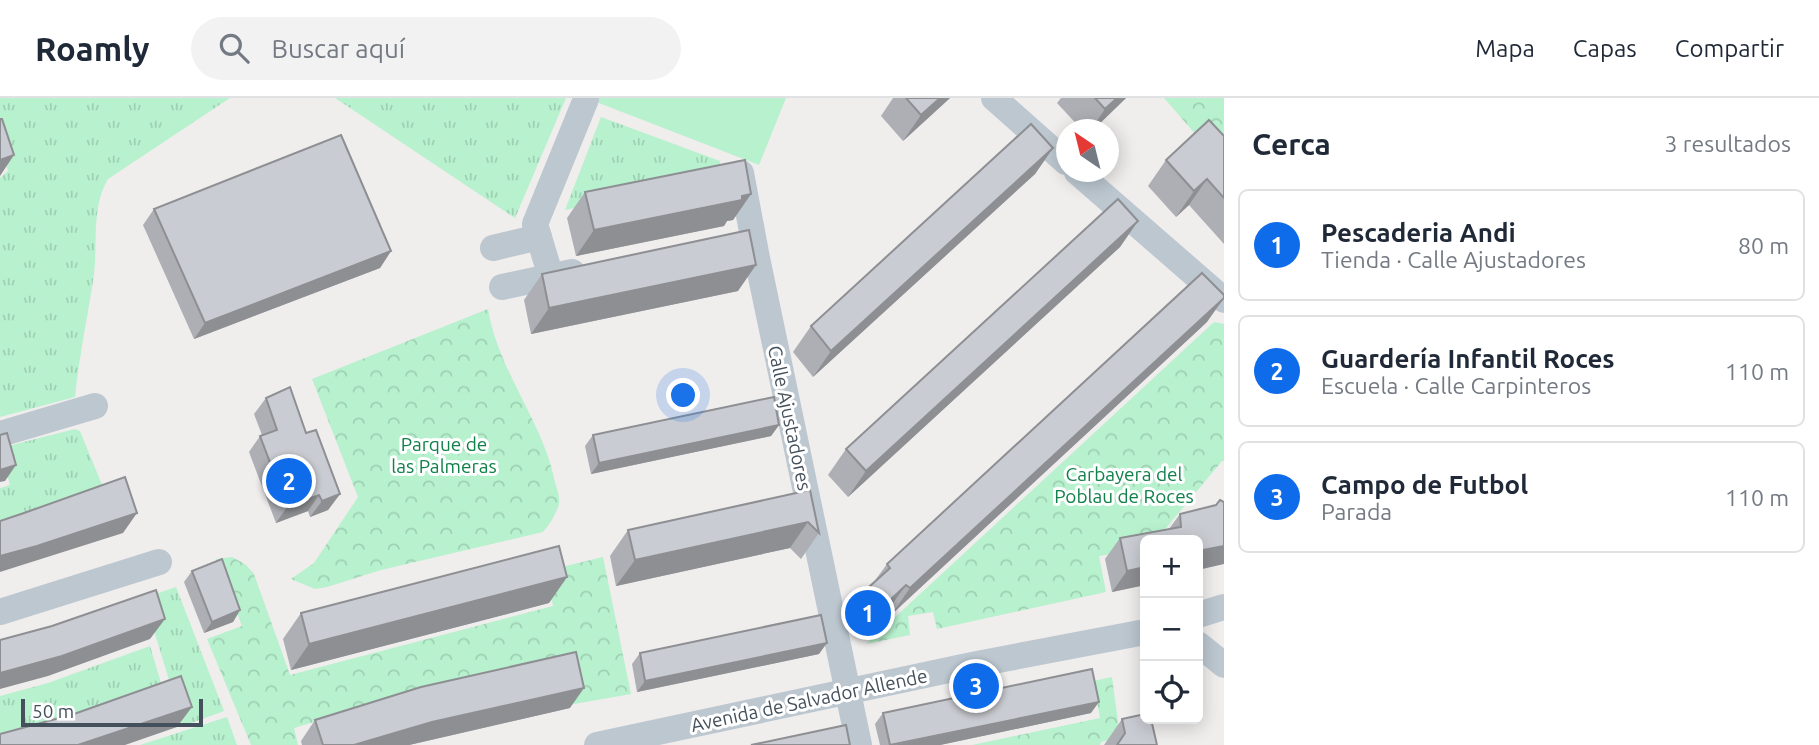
<!DOCTYPE html>
<html lang="es">
<head>
<meta charset="utf-8">
<style>
	:root { --surface:#fff; --page:#f2f2f3; --text:#1f2937; --muted:#747a83; --line:#e0e1e3; --accent:#0e6be9 }
	body { margin:0; font-family:Ubuntu,sans-serif; background:var(--page); color:var(--text) }
	.controls { position:absolute; right:21px; bottom:21px; display:grid; overflow:hidden; border-radius:10px; box-shadow:0 4px 18px #0003 }
	.controls button { width:63px; height:63px; display:grid; place-items:center; padding:0; border:0; border-bottom:2px solid var(--line); background:var(--surface); color:var(--text); font:35px sans-serif }
	.compass { position:absolute; left:1056px; top:21px; width:63px; height:63px; border-radius:50%; background:var(--surface); box-shadow:0 4px 18px #0003; rotate:325deg }
	.scale { position:absolute; left:21px; bottom:18px; width:182px; box-sizing:border-box; padding-left:7px; border:4px solid #44505b; border-top:0; font-size:19px; line-height:24px; white-space:nowrap; color:#44505b; -webkit-text-stroke:5px #fff; paint-order:stroke }
	.you { position:absolute; left:684px; top:298px; width:24px; height:24px; margin:-18px; border:5px solid #fff; border-radius:50%; background:#1a73e8; box-shadow:0 0 0 10px #1a73e833 }
	.badge { display:grid; place-items:center; width:46px; height:46px; border-radius:50%; background:var(--accent); color:#fff; font-size:23px; font-weight:700 }
	.pin { position:absolute; translate:-50% -50%; border:4px solid #fff; box-shadow:0 2px 7px #0006 }
	.list { margin:0; padding:0; list-style:none }
	h2 { display:flex; justify-content:space-between; align-items:center; height:91px; margin:0; padding:0 28px; font-size:30px }
	h2 small { font-size:23px; font-weight:400; color:var(--muted) }
	.list li { display:grid; grid-template-columns:46px 1fr auto; gap:21px; align-items:center; box-sizing:border-box; height:112px; margin:0 14px 14px; padding:0 14px; border:2px solid var(--line); border-radius:10px }
	.list b { display:block; font-size:26px; white-space:nowrap }
	.list p { margin:0; font-size:23px; white-space:nowrap; color:var(--muted) }
	.list em { font-size:23px; font-style:normal; color:var(--muted) }
	.icon { flex:none; width:38px; height:38px; fill:none; stroke:currentColor; stroke-width:2; stroke-linecap:round; stroke-linejoin:round }
	.map { position:relative; flex:none; width:1224px; height:647px; overflow:hidden }
	header { display:flex; align-items:center; gap:42px; box-sizing:border-box; height:98px; padding:0 35px; background:var(--surface); border-bottom:2px solid var(--line) }
	header strong { font-size:33px }
	nav { display:flex; gap:38px; margin-inline-start:auto; font-size:24px }
	.search { width:490px; height:63px; background:var(--page); display:flex; align-items:center; gap:18px; box-sizing:border-box; padding:0 24px; border-radius:38px; color:var(--muted); font-size:26px }
	main { display:flex }
	aside { flex:1; background:var(--surface) }
	.map>svg:first-child { display:block }
</style>
</head>
<body>
<header>
<strong>Roamly</strong>
<div class="search"><svg class="icon" aria-label="search" viewBox="0 0 24 24"><circle cx="10" cy="10" r="6"/><path d="M15 15l6 6"/></svg>Buscar aquí</div>
<nav><a>Mapa</a><a>Capas</a><a>Compartir</a></nav>
</header>
<main>
<div class="map">
<svg width="1224" height="647" viewBox="0 0 1224 647">
	<defs>
		<pattern id="grass-tufts" width="24" height="20" patternUnits="userSpaceOnUse" patternTransform="scale(1.75)"><rect width="24" height="20" fill="#b7f1ce"/><path d="M3 7l-1-3M5 7V3M7 7l1-3M15 17l-1-3M17 17v-4M19 17l1-3" fill="none" stroke="#9fd0b3"/></pattern>
		<pattern id="forest-crowns" width="20" height="18" patternUnits="userSpaceOnUse" patternTransform="scale(1.75)"><rect width="20" height="18" fill="#b7f1ce"/><path d="M2 6a3 3 0 1 1 6 0M12 15a3 3 0 1 1 6 0" fill="none" stroke="#9fd0b3"/></pattern>
	</defs>
	<rect width="100%" height="100%" fill="#f0eded"/>
	<g fill="url(#grass-tufts)">
		<path d="M0 0H230L108 81C91 110 98 144 94 176 88 217 79 258 75 299L0 319V80L8 73 0 39Z"/>
		<polygon points="335,0 566,0 515,120"/>
		<polygon points="601,19 720,63 721,79 565,112"/>
		<polygon points="75,331 80,333 107,399 0,436 0,390 10,387 0,350"/>
		<polygon points="176,489 224,613 183,628 144,500"/>
		<polygon points="150,548 164,595 0,644 0,598 48,585"/>
		<polygon points="227,619 237,647 140,647"/>
	</g>
	<g fill="url(#forest-crowns)">
		<polygon points="1164,0 1224,0 1224,69"/>
		<path d="M488 211C498 273 543 323 555 384 557 391 560 399 559 406 556 416 550 426 543 434L381 472 327 489 315 491 291 481 314 465 358 399 312 281Z"/>
		<polygon points="1214,224 1224,226 1224,363 1222,363 1156,442 1145,442 1145,451 1099,458 1106,494 937,531 933,514 908,518 910,537 866,546"/>
		<polygon points="232,459 245,466 254,476 290,577 553,508 545,473 603,459 631,596 574,606 559,562 406,596 294,630 298,647 251,647 207,541 242,528 216,461"/>
		<polygon points="1112,579 1120,639 1101,644 1100,647 972,647 1100,620 1093,583"/>
	</g>
	<polygon fill="#b7f1ce" points="586,0 786,0 759,67"/>
	<g fill="none" stroke-linecap="round" stroke-linejoin="round">
		<g stroke="#bcc7d0" stroke-width="26">
			<polyline points="994,0 1066,64"/>
			<polyline points="1077,74 1224,202"/>
			<polyline points="741,75 757,160 859,647"/>
			<polyline points="493,150 539,139"/>
			<polyline points="551,179 535,126 586,1"/>
			<polyline points="502,189 572,174"/>
			<polyline points="0,336 95,308"/>
			<polyline points="0,514 159,464"/>
			<polyline points="1198,517 1224,509"/>
			<polyline points="1198,546 1224,567"/>
			<polyline points="597,647 972,567 1145,534"/>
		</g>
	</g>
	<g fill="#adafb5">
		<polygon points="893,0 950,0 903,43 881,18"/>
		<polygon points="1061,0 1126,0 1093,32 1082,32 1057,5"/>
		<polygon points="1224,38 1224,146 1189,107 1176,119 1148,88 1166,62"/>
		<polygon points="1053,50 1035,76 813,279 793,254 811,228"/>
		<polygon points="585,94 751,96 733,122 727,123 724,128 576,158 567,120"/>
		<polygon points="154,111 391,153 380,170 194,241 143,127"/>
		<polygon points="1138,123 1120,149 848,399 828,377 846,351"/>
		<polygon points="542,176 738,193 531,236 524,202"/>
		<polygon points="1207,224 892,516 888,512 869,530 852,514 887,466"/>
		<polygon points="266,300 306,335 340,396 328,412 310,419 308,413 276,425 249,354 260,338 262,337 254,316"/>
		<polygon points="779,327 771,338 591,376 585,348 593,337"/>
		<polygon points="810,392 819,435 801,461 790,450 616,488 610,458 628,432"/>
		<polygon points="1216,407 1198,442 1145,487 1112,494 1105,461 1120,440 1169,431 1180,416"/>
		<polygon points="192,473 240,512 233,524 204,535 184,484"/>
		<polygon points="567,479 549,505 291,572 283,541 301,515"/>
		<polygon points="640,555 819,556 637,594 632,566"/>
		<polygon points="570,610 409,647 302,647 301,643 315,622"/>
		<polygon points="883,615 1091,615 940,647 880,647 875,626"/>
		<polygon points="1122,621 1157,647 1104,647"/>
	</g>
	<g fill="#8d8f93">
		<polygon points="940,0 950,0 903,43 921,17"/>
		<polygon points="1117,0 1126,0 1093,32 1091,32 1105,11"/>
		<polygon points="1053,50 1035,76 813,279 831,253"/>
		<polygon points="14,57 0,78 0,62"/>
		<polygon points="1207,81 1189,107 1176,119 1194,93"/>
		<polygon points="751,96 733,122 727,123 724,128 576,158 594,132"/>
		<polygon points="1138,123 1120,149 848,399 866,373"/>
		<polygon points="391,153 380,170 194,241 205,225"/>
		<polygon points="756,167 738,193 531,236 549,210"/>
		<polygon points="1224,200 1207,224 892,516 910,490"/>
		<polygon points="779,327 771,338 591,376 599,365"/>
		<polygon points="16,367 5,383 0,384 0,372"/>
		<polygon points="340,396 328,412 310,419 322,403"/>
		<polygon points="319,397 308,413 276,425 287,409"/>
		<polygon points="137,415 123,435 0,474 0,458"/>
		<polygon points="808,424 790,450 616,488 635,462"/>
		<polygon points="1224,448 1224,466 1198,472 1198,453"/>
		<polygon points="1145,469 1145,487 1112,494 1127,473"/>
		<polygon points="567,479 549,505 291,572 309,546"/>
		<polygon points="906,487 888,512 869,530 887,505"/>
		<polygon points="240,512 233,524 204,535 212,524"/>
		<polygon points="165,521 150,541 48,578 0,591 0,575"/>
		<polygon points="827,545 819,556 637,594 645,583"/>
		<polygon points="584,590 570,610 409,647 354,647 432,624"/>
		<polygon points="1099,604 1091,615 940,647 894,647"/>
		<polygon points="192,609 177,629 125,647 78,647"/>
	</g>
	<g fill="#c9ccd2" stroke="#8d8f93" stroke-width="2">
		<polygon points="906,0 940,0 921,17"/>
		<polygon points="1095,0 1117,0 1105,11"/>
		<polygon points="0,21 2,21 14,57 0,62"/>
		<polygon points="1209,22 1224,38 1224,100 1207,81 1194,93 1166,62"/>
		<polygon points="1031,26 1053,50 831,253 811,228"/>
		<polygon points="341,37 391,153 205,225 154,111"/>
		<polygon points="745,62 751,96 742,98 742,102 594,132 585,94"/>
		<polygon points="1118,101 1138,123 866,373 846,351"/>
		<polygon points="749,132 756,167 549,210 542,176"/>
		<polygon points="1202,175 1224,197 1224,200 910,490 906,487 887,505 870,488 890,470 887,466"/>
		<polygon points="290,289 306,335 316,332 340,396 322,403 319,397 287,409 260,338 277,332 266,300"/>
		<polygon points="774,299 779,327 599,365 593,337"/>
		<polygon points="7,335 16,367 0,372 0,337"/>
		<polygon points="125,379 137,415 37,448 0,458 0,423 24,415"/>
		<polygon points="810,392 819,435 808,424 635,462 628,432"/>
		<polygon points="1220,402 1224,404 1224,448 1198,453 1198,442 1145,442 1145,469 1127,473 1120,440 1181,429 1180,416 1216,407"/>
		<polygon points="559,448 567,479 309,546 301,515"/>
		<polygon points="222,461 240,512 212,524 192,473"/>
		<polygon points="156,492 165,521 62,558 0,575 0,542 52,528"/>
		<polygon points="821,517 827,545 645,583 640,555"/>
		<polygon points="576,554 584,590 432,624 354,647 323,647 315,622 421,589"/>
		<polygon points="1092,571 1099,604 890,647 883,615"/>
		<polygon points="181,578 192,609 78,647 0,647 0,636 74,616"/>
		<polygon points="1145,616 1145,621 1151,621 1157,647 1117,647 1125,635 1122,621"/>
		<polygon points="846,627 850,647 751,647"/>
	</g>
	<g text-anchor="middle" stroke-width="6" stroke-linejoin="round" paint-order="stroke">
		<g font-size="19" fill="#44505b" stroke="#fff">
			<text transform="translate(790 320) rotate(78)" y="7">Calle Ajustadores</text>
			<text transform="translate(809 602) rotate(-12)" y="7">Avenida de Salvador Allende</text>
		</g>
		<g font-size="19" fill="#11814a" stroke="#fff">
			<text x="444" y="353">Parque de<tspan x="444" dy="22">las Palmeras</tspan></text>
			<text x="1124" y="383">Carbayera del<tspan x="1124" dy="22">Poblau de Roces</tspan></text>
		</g>
	</g>
</svg>
<div class="controls">
<button>+</button>
<button>−</button>
<button><svg class="icon" aria-label="locate" viewBox="0 0 24 24"><circle cx="12" cy="12" r="6"/><path d="M12 2v4M12 18v4M2 12h4M18 12h4"/></svg></button>
</div>
<svg class="compass" viewBox="-18 -18 36 36"><path d="M0-13l5 13h-10z" fill="#e53935"/><path d="M0 13l5-13h-10z" fill="#747a83"/></svg>
<div class="scale">50 m</div>
<div class="you"></div>
<div class="pin badge" style="left:868px;top:515px">1</div>
<div class="pin badge" style="left:289px;top:383px">2</div>
<div class="pin badge" style="left:976px;top:588px">3</div>
</div>
<aside>
<h2>Cerca<small>3 resultados</small></h2>
<ul class="list">
<li><span class="badge">1</span><div><b>Pescaderia Andi</b><p>Tienda · Calle Ajustadores</p></div><em>80 m</em></li>
<li><span class="badge">2</span><div><b>Guardería Infantil Roces</b><p>Escuela · Calle Carpinteros</p></div><em>110 m</em></li>
<li><span class="badge">3</span><div><b>Campo de Futbol</b><p>Parada</p></div><em>110 m</em></li>
</ul>
</aside>
</main>
</body>
</html>
